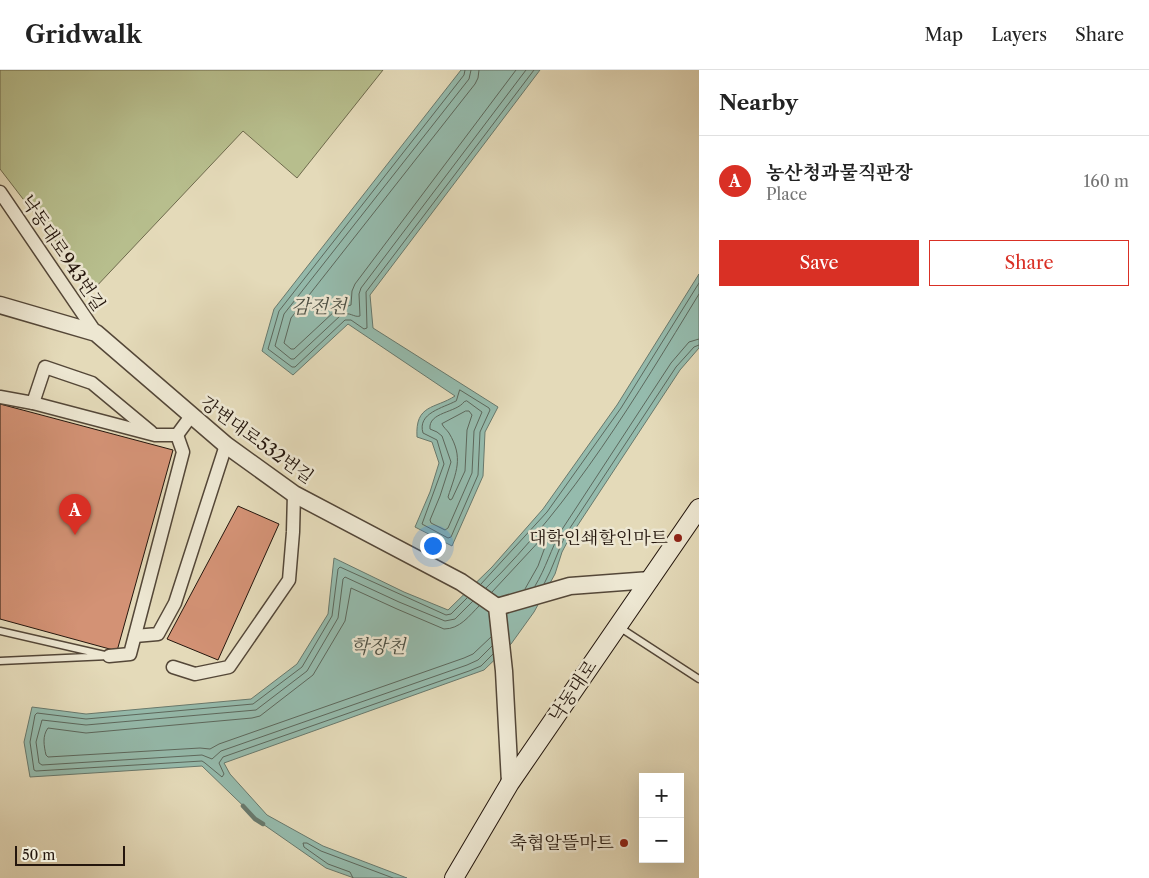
<!DOCTYPE html>
<html lang="en">
<head>
<meta charset="utf-8">
<style>
	:root { --surface:#fff; --page:#f6f6f6; --text:#222; --muted:#767676; --line:#e0e0e0; --accent:#d93025 }
	body { margin:0; font-family:"Libre Caslon Text","Noto Serif KR",serif; background:var(--page); color:var(--text) }
	.controls { position:absolute; right:15px; bottom:15px; display:grid; overflow:hidden; border-radius:0px; box-shadow:0 5px 20px #0002 }
	.controls button { width:45px; height:45px; display:grid; place-items:center; padding:0; border:0; border-bottom:1px solid var(--line); background:var(--surface); color:var(--text); font:25px sans-serif }
	.scale { position:absolute; left:15px; bottom:12px; width:110px; box-sizing:border-box; padding-left:5px; border:2px solid #24160d; border-top:0; font-size:14px; line-height:18px; white-space:nowrap; color:#24160d; -webkit-text-stroke:4px #ede7d2; paint-order:stroke }
	.you { position:absolute; left:432px; top:475px; width:18px; height:18px; margin:-12px; border:4px solid #fff; border-radius:50%; background:#1a73e8; box-shadow:0 0 0 8px #1a73e833 }
	.badge { display:grid; place-items:center; width:32px; height:32px; border-radius:50%; background:var(--accent); color:#fff; font-size:16px; font-weight:700 }
	.pin { position:absolute; translate:-50% -41px; filter:drop-shadow(0 1px 2px #0008) }
	.pin::after { content:''; position:absolute; top:26px; width:18px; height:15px; background:inherit; clip-path:polygon(0 0,100% 0,50% 100%) }
	.list { margin:0; padding:0; list-style:none }
	h2 { display:flex; justify-content:space-between; align-items:center; height:65px; margin:0; padding:0 20px; font-size:21px }
	h2 small { font-size:16px; font-weight:400; color:var(--muted) }
	.list li { display:grid; grid-template-columns:32px 1fr auto; gap:15px; align-items:center; box-sizing:border-box; height:90px; padding:0 20px; border-top:1px solid var(--line) }
	.list b { display:block; font-size:19px; white-space:nowrap }
	.list p { margin:0; font-size:16px; white-space:nowrap; color:var(--muted) }
	.list em { font-size:16px; font-style:normal; color:var(--muted) }
	.actions { display:flex; gap:10px; padding:15px 20px }
	.actions a { flex:1; padding:11px 0; border:1px solid var(--accent); border-radius:0px; text-align:center; font-size:18px; color:var(--accent) }
	.actions .main { background:var(--accent); color:#fff }
	.map { position:relative; flex:none; width:699px; height:808px; overflow:hidden }
	header { display:flex; align-items:center; gap:30px; box-sizing:border-box; height:70px; padding:0 25px; background:var(--surface); border-bottom:1px solid var(--line) }
	header strong { font-size:24px }
	nav { display:flex; gap:28px; margin-inline-start:auto; font-size:18px }
	main { display:flex }
	aside { flex:1; background:var(--surface) }
	.map>svg:first-child { display:block }
</style>
</head>
<body>
<header>
<strong>Gridwalk</strong>
<nav><a>Map</a><a>Layers</a><a>Share</a></nav>
</header>
<main>
<div class="map">
<svg width="699" height="808" viewBox="0 0 699 808">
	<rect width="100%" height="100%" fill="#e4dab9"/>
	<filter id="stains"><feTurbulence type="fractalNoise" baseFrequency=".004" numOctaves="4"/><feColorMatrix values="0 0 0 0 .2 0 0 0 0 .09 0 0 0 0 .02 0 0 0 .5 -.17"/></filter>
	<radialGradient id="worn" r=".72"><stop offset=".6" stop-color="#630" stop-opacity="0"/><stop offset="1" stop-color="#630" stop-opacity=".3"/></radialGradient>
	<polygon fill="#b7be8d" stroke="#6e6a4d" points="0,0 383,0 297,108 243,61 93,220 0,99"/>
	<g fill="#95bbad" stroke="#68796d">
		<path d="M461 0H540L370 225 373 258 498 337 485 362 483 406 452 476 415 457 430 422 439 393 432 372 417 367C415 334 435 339 455 326L348 254 293 305 262 281 274 239Z"/>
		<polygon points="699,204 699,278 680,300 570,467 562,482 555,504 534,542 511,574 484,600 224,693 230,704 267,745 323,776 407,808 354,808 326,798 260,752 202,696 30,707 24,672 32,637 86,644 251,629 297,594 328,544 334,488 404,522 448,540 492,497 543,439 617,335"/>
	</g>
	<g fill="none" stroke-linecap="round" stroke-linejoin="round">
		<g stroke="#5c685d" stroke-width="1">
			<polyline points="465,0 464,5 279,241 268,279 292,297 295,297 345,250 351,250 364,259 367,258 366,222 534,0"/>
			<path d="M471 0 469 9 284 244 275 276 291 289H294L341 245C350 241 354 248 360 246L359 224 361 218 526 0"/>
			<polyline points="479,0 478,8 475,14 291,248 284,273 291,279 294,279 336,240 351,235 352,221 355,214 516,0"/>
			<path d="M460 320 489 338 490 340 480 362 478 405 451 467 448 468 422 454 444 394 437 370 423 363C417 343 443 338 456 331Z"/>
			<path d="M467 331 482 342 474 361 472 403 448 458 445 460 431 453 430 450 440 426 451 392 442 366 437 362 430 359C428 342 456 343 464 332Z"/>
			<path d="M466 341H469L472 345 467 360 465 401 452 429 450 430 448 427C456 402 464 388 449 363 447 360 443 357 442 354Z"/>
			<polyline points="481,514 547,442 621,338 699,213"/>
			<path d="M544 514C553 498 558 480 566 464L676 297 694 277 699 275"/>
			<path d="M535 516C546 498 551 479 561 461L671 293 689 272 699 269"/>
			<path d="M486 518C573 433 636 327 699 224"/>
			<polyline points="492,522 544,466 547,466 548,469 538,496 525,519"/>
			<polyline points="467,528 451,544 446,545 340,497 338,499 332,546 302,597 253,634 86,649 37,643 35,645 30,672 34,700 36,701 202,691 205,693 222,707 224,704 219,693 223,687 469,601 481,596 493,584"/>
			<polyline points="473,531 455,549 445,551 399,532 345,507 343,509 338,548 307,601 256,640 86,655 42,650 36,672 39,693 42,695 202,685 212,689 221,681 467,595 478,590 492,576"/>
			<path d="M479 536C469 546 460 559 444 559L397 539 351 518 345 551 313 605 260 646 252 648 86 663 48 658C42 666 44 676 46 685L48 687 200 678 210 679 219 674 464 588 473 584 491 567"/>
			<polyline points="353,808 350,802 328,794 304,777 303,773 307,773 321,781 393,808"/>
		</g>
		<polyline stroke="#68796d" stroke-width="4.5" points="243,736 255,749 263,754"/>
	</g>
	<g fill="#d39275" stroke="#24160d">
		<polygon points="0,334 173,380 117,581 0,549"/>
		<polygon points="238,436 279,454 218,590 167,569"/>
	</g>
	<g fill="none" stroke-linecap="round" stroke-linejoin="round">
		<g stroke="#544738" stroke-width="9">
			<g id="service">
				<polyline points="619,557 699,609"/>
				<polyline points="0,561 109,586 0,591"/>
			</g>
		</g>
		<g stroke="#544738" stroke-width="15">
			<g id="minor">
				<polyline points="0,122 96,263"/>
				<polyline points="0,327 33,333 155,365 177,365 191,346"/>
				<polyline points="33,333 45,297 92,313 151,362"/>
				<polyline points="135,566 158,564 175,533 226,375"/>
				<polyline points="109,586 130,584 183,382 177,365"/>
				<polyline points="173,597 195,604 229,597 289,510 293,462 294,424"/>
			</g>
		</g>
		<g stroke="#544738" stroke-width="19">
			<g id="tertiary">
				<polyline points="0,235 96,263 226,375 294,424 461,512 497,537 504,601 510,713"/>
				<polyline points="497,537 570,516 650,510"/>
			</g>
		</g>
		<g stroke="#24160d" stroke-width="20">
			<polyline id="secondary" points="454,808 510,713 699,438"/>
		</g>
		<use href="#service" stroke="#ede7d2" stroke-width="6"/>
		<use href="#minor" stroke="#ede7d2" stroke-width="12"/>
		<use href="#tertiary" stroke="#ede7d2" stroke-width="16"/>
		<use href="#secondary" stroke="#ede7d2" stroke-width="18"/>
	</g>
	<g fill="#8f2418" stroke="#ede7d2" stroke-width="2">
		<circle cx="678" cy="468" r="5"/>
		<circle cx="624" cy="773" r="5"/>
	</g>
	<g text-anchor="middle" stroke-width="5" stroke-linejoin="round" paint-order="stroke">
		<g font-size="18" fill="#24160d" stroke="#ede7d2">
			<text transform="translate(63 183) rotate(56)" y="6">낙동대로943번길</text>
			<text transform="translate(257 370) rotate(36)" y="6">강변대로532번길</text>
			<text transform="translate(573 621) rotate(-56)" y="6">낙동대로</text>
		</g>
		<g font-size="18" fill="#24160d" stroke="#ede7d2" text-anchor="end">
			<text x="668" y="474">대학인쇄할인마트</text>
			<text x="614" y="779">축협알뜰마트</text>
		</g>
		<g font-size="19" font-style="italic" fill="#4c5045" stroke="#ede7d2">
			<text x="319" y="243">감전천</text>
			<text x="378" y="583">학장천</text>
		</g>
	</g>
	<rect width="100%" height="100%" filter="url(#stains)"/>
	<rect width="100%" height="100%" fill="url(#worn)"/>
</svg>
<div class="controls">
<button>+</button>
<button>−</button>
</div>
<div class="scale">50 m</div>
<div class="you"></div>
<div class="pin badge" style="left:75px;top:465px">A</div>
</div>
<aside>
<h2>Nearby<small></small></h2>
<ul class="list">
<li><span class="badge">A</span><div><b>농산청과물직판장</b><p>Place</p></div><em>160 m</em></li>
</ul>
<div class="actions"><a class="main">Save</a><a>Share</a></div>
</aside>
</main>
</body>
</html>
